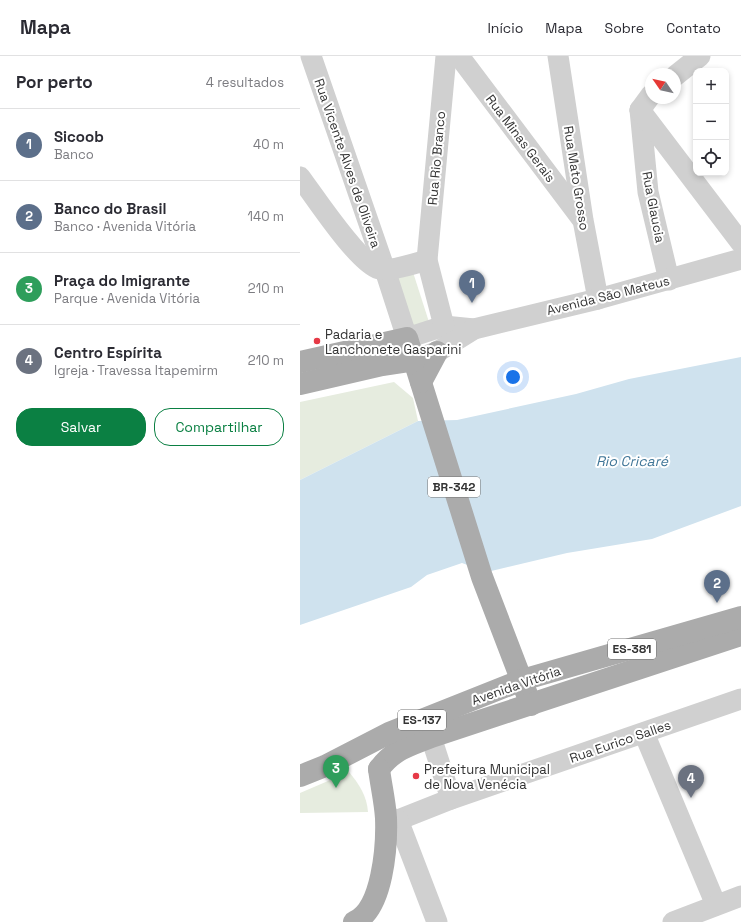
<!DOCTYPE html>
<html lang="pt">
<head>
<meta charset="utf-8">
<style>
	:root { --surface:#fff; --page:#f2f2f3; --text:#2b2b33; --muted:#7c7c81; --line:#e1e1e2; --accent:#0b8043 }
	body { margin:0; font-family:"Space Grotesk",sans-serif; background:var(--page); color:var(--text) }
	.controls { position:absolute; right:12px; top:12px; display:grid; overflow:hidden; border-radius:8px; box-shadow:0 2px 6px #0003 }
	.controls button { width:36px; height:36px; display:grid; place-items:center; padding:0; border:0; border-bottom:1px solid var(--line); background:var(--surface); color:var(--text); font:20px sans-serif }
	.compass { position:absolute; left:345px; top:12px; width:36px; height:36px; border-radius:50%; background:var(--surface); box-shadow:0 2px 6px #0003; rotate:304deg }
	.you { position:absolute; left:213px; top:321px; width:14px; height:14px; margin:-10px; border:3px solid #fff; border-radius:50%; background:#1a73e8; box-shadow:0 0 0 6px #1a73e833 }
	.badge { display:grid; place-items:center; width:26px; height:26px; border-radius:50%; background:var(--accent); color:#fff; font-size:13px; font-weight:700 }
	.pin { position:absolute; translate:-50% -33px; filter:drop-shadow(0 1px 2px #0008) }
	.pin::after { content:''; position:absolute; top:21px; width:14px; height:12px; background:inherit; clip-path:polygon(0 0,100% 0,50% 100%) }
	.list { margin:0; padding:0; list-style:none }
	h2 { display:flex; justify-content:space-between; align-items:center; height:52px; margin:0; padding:0 16px; font-size:17px }
	h2 small { font-size:13px; font-weight:400; color:var(--muted) }
	.list li { display:grid; grid-template-columns:26px 1fr auto; gap:12px; align-items:center; box-sizing:border-box; height:72px; padding:0 16px; border-top:1px solid var(--line) }
	.list b { display:block; font-size:15px; white-space:nowrap }
	.list p { margin:0; font-size:13px; white-space:nowrap; color:var(--muted) }
	.list em { font-size:13px; font-style:normal; color:var(--muted) }
	.actions { display:flex; gap:8px; padding:12px 16px }
	.actions a { flex:1; padding:9px 0; border:1px solid var(--accent); border-radius:16px; text-align:center; font-size:14px; color:var(--accent) }
	.actions .main { background:var(--accent); color:#fff }
	.icon { flex:none; width:22px; height:22px; fill:none; stroke:currentColor; stroke-width:2; stroke-linecap:round; stroke-linejoin:round }
	.map { position:relative; flex:none; width:441px; height:866px; overflow:hidden }
	header { display:flex; align-items:center; gap:24px; box-sizing:border-box; height:56px; padding:0 20px; background:var(--surface); border-bottom:1px solid var(--line) }
	header strong { font-size:19px }
	nav { display:flex; gap:22px; margin-inline-start:auto; font-size:14px }
	main { display:flex }
	aside { flex:1; background:var(--surface) }
	.map>svg:first-child { display:block }
</style>
</head>
<body>
<header>
<strong>Mapa</strong>
<nav><a>Início</a><a>Mapa</a><a>Sobre</a><a>Contato</a></nav>
</header>
<main>
<aside>
<h2>Por perto<small>4 resultados</small></h2>
<ul class="list">
<li><span class="badge" style="background:#5c6f8a">1</span><div><b>Sicoob</b><p>Banco</p></div><em>40 m</em></li>
<li><span class="badge" style="background:#5c6f8a">2</span><div><b>Banco do Brasil</b><p>Banco · Avenida Vitória</p></div><em>140 m</em></li>
<li><span class="badge" style="background:#2e9e5b">3</span><div><b>Praça do Imigrante</b><p>Parque · Avenida Vitória</p></div><em>210 m</em></li>
<li><span class="badge" style="background:#6b7280">4</span><div><b>Centro Espírita</b><p>Igreja · Travessa Itapemirm</p></div><em>210 m</em></li>
</ul>
<div class="actions"><a class="main">Salvar</a><a>Compartilhar</a></div>
</aside>
<div class="map">
<svg width="441" height="866" viewBox="0 0 441 866">
	<rect width="100%" height="100%" fill="#fff"/>
	<g fill="#e6ecdf">
		<polygon points="111,210 129,266 113,272 94,214"/>
		<polygon points="94,326 113,342 118,365 0,424 0,346"/>
		<path d="M49 716C59 728 67 740 68 756L0 757V737Z"/>
	</g>
	<polygon fill="#cfe2ee" points="441,301 441,450 352,483 267,497 187,516 162,507 127,519 111,531 0,569 0,424 118,365 157,364 276,338 329,323"/>
	<g fill="none" stroke-linecap="round" stroke-linejoin="round">
		<g stroke="#d0d0d0" stroke-width="21">
			<polyline points="11,0 85,214 107,282 144,270 174,273"/>
			<polyline points="159,0 281,162"/>
			<polyline points="258,0 283,164 298,243"/>
			<polyline points="375,20 400,0"/>
			<polyline points="340,54 348,136 369,224"/>
			<polyline points="340,54 441,187"/>
			<polyline points="340,54 351,39"/>
			<path d="M0 121C15 141 58 207 79 213 89 216 116 207 127 204"/>
			<polyline points="144,270 127,204 146,0"/>
			<polyline points="120,302 137,296 174,273 298,243 441,203"/>
			<polyline points="344,677 416,849"/>
			<polyline points="131,681 151,743"/>
			<polyline points="86,761 98,764 151,743 441,643"/>
			<polyline points="98,764 137,866"/>
			<polyline points="373,866 441,840"/>
		</g>
		<g stroke="#ababab" stroke-width="22">
			<polyline points="0,306 107,282 182,521 231,649"/>
			<polyline points="121,326 137,296"/>
			<polyline points="0,328 82,309 115,304"/>
			<path d="M79 713C94 693 109 690 131 681L441 579"/>
			<polyline points="0,720 25,710 89,677 222,624 441,561"/>
			<path d="M54 866C83 854 87 789 86 762 85 746 81 729 79 713"/>
		</g>
	</g>
	<g fill="#e63946" stroke="#fff" stroke-width="1.5">
		<circle cx="17" cy="285" r="4"/>
		<circle cx="116" cy="720" r="4"/>
	</g>
	<g text-anchor="middle" stroke-width="4" stroke-linejoin="round" paint-order="stroke">
		<g fill="#fff" stroke="#707070" stroke-width="1">
			<rect x="128" y="421" width="52" height="20" rx="3"/>
			<rect x="308" y="583" width="48" height="20" rx="3"/>
			<rect x="98" y="654" width="48" height="20" rx="3"/>
		</g>
		<g font-size="12" font-weight="bold" fill="#333">
			<text x="154" y="435">BR-342</text>
			<text x="332" y="597">ES-381</text>
			<text x="122" y="668">ES-137</text>
		</g>
		<g font-size="13" fill="#333" stroke="#fff">
			<text transform="translate(221 82) rotate(53)" y="5">Rua Minas Gerais</text>
			<text transform="translate(136 102) rotate(-85)" y="5">Rua Rio Branco</text>
			<text transform="translate(48 107) rotate(71)" y="5">Rua Vicente Alves de Oliveira</text>
			<text transform="translate(277 122) rotate(81)" y="5">Rua Mato Grosso</text>
			<text transform="translate(354 151) rotate(79)" y="5">Rua Glaucia</text>
			<text transform="translate(308 239) rotate(-14)" y="5">Avenida São Mateus</text>
			<text transform="translate(216 629) rotate(-19)" y="5">Avenida Vitória</text>
			<text transform="translate(320 685) rotate(-19)" y="5">Rua Eurico Salles</text>
		</g>
		<g font-size="13" fill="#333" stroke="#fff" text-anchor="start">
			<text x="25" y="283">Padaria e<tspan x="25" dy="15">Lanchonete Gasparini</tspan></text>
			<text x="124" y="718">Prefeitura Municipal<tspan x="124" dy="15">de Nova Venécia</tspan></text>
		</g>
		<g font-size="14" font-style="italic" fill="#3f7597" stroke="#fff">
			<text x="332" y="410">Rio Cricaré</text>
		</g>
	</g>
</svg>
<div class="controls">
<button>+</button>
<button>−</button>
<button><svg class="icon" aria-label="locate" viewBox="0 0 24 24"><circle cx="12" cy="12" r="6"/><path d="M12 2v4M12 18v4M2 12h4M18 12h4"/></svg></button>
</div>
<svg class="compass" viewBox="-18 -18 36 36"><path d="M0-13l5 13h-10z" fill="#e53935"/><path d="M0 13l5-13h-10z" fill="#7c7c81"/></svg>
<div class="you"></div>
<div class="pin badge" style="left:172px;top:247px;background:#5c6f8a">1</div>
<div class="pin badge" style="left:417px;top:547px;background:#5c6f8a">2</div>
<div class="pin badge" style="left:36px;top:732px;background:#2e9e5b">3</div>
<div class="pin badge" style="left:391px;top:742px;background:#6b7280">4</div>
</div>
</main>
</body>
</html>
